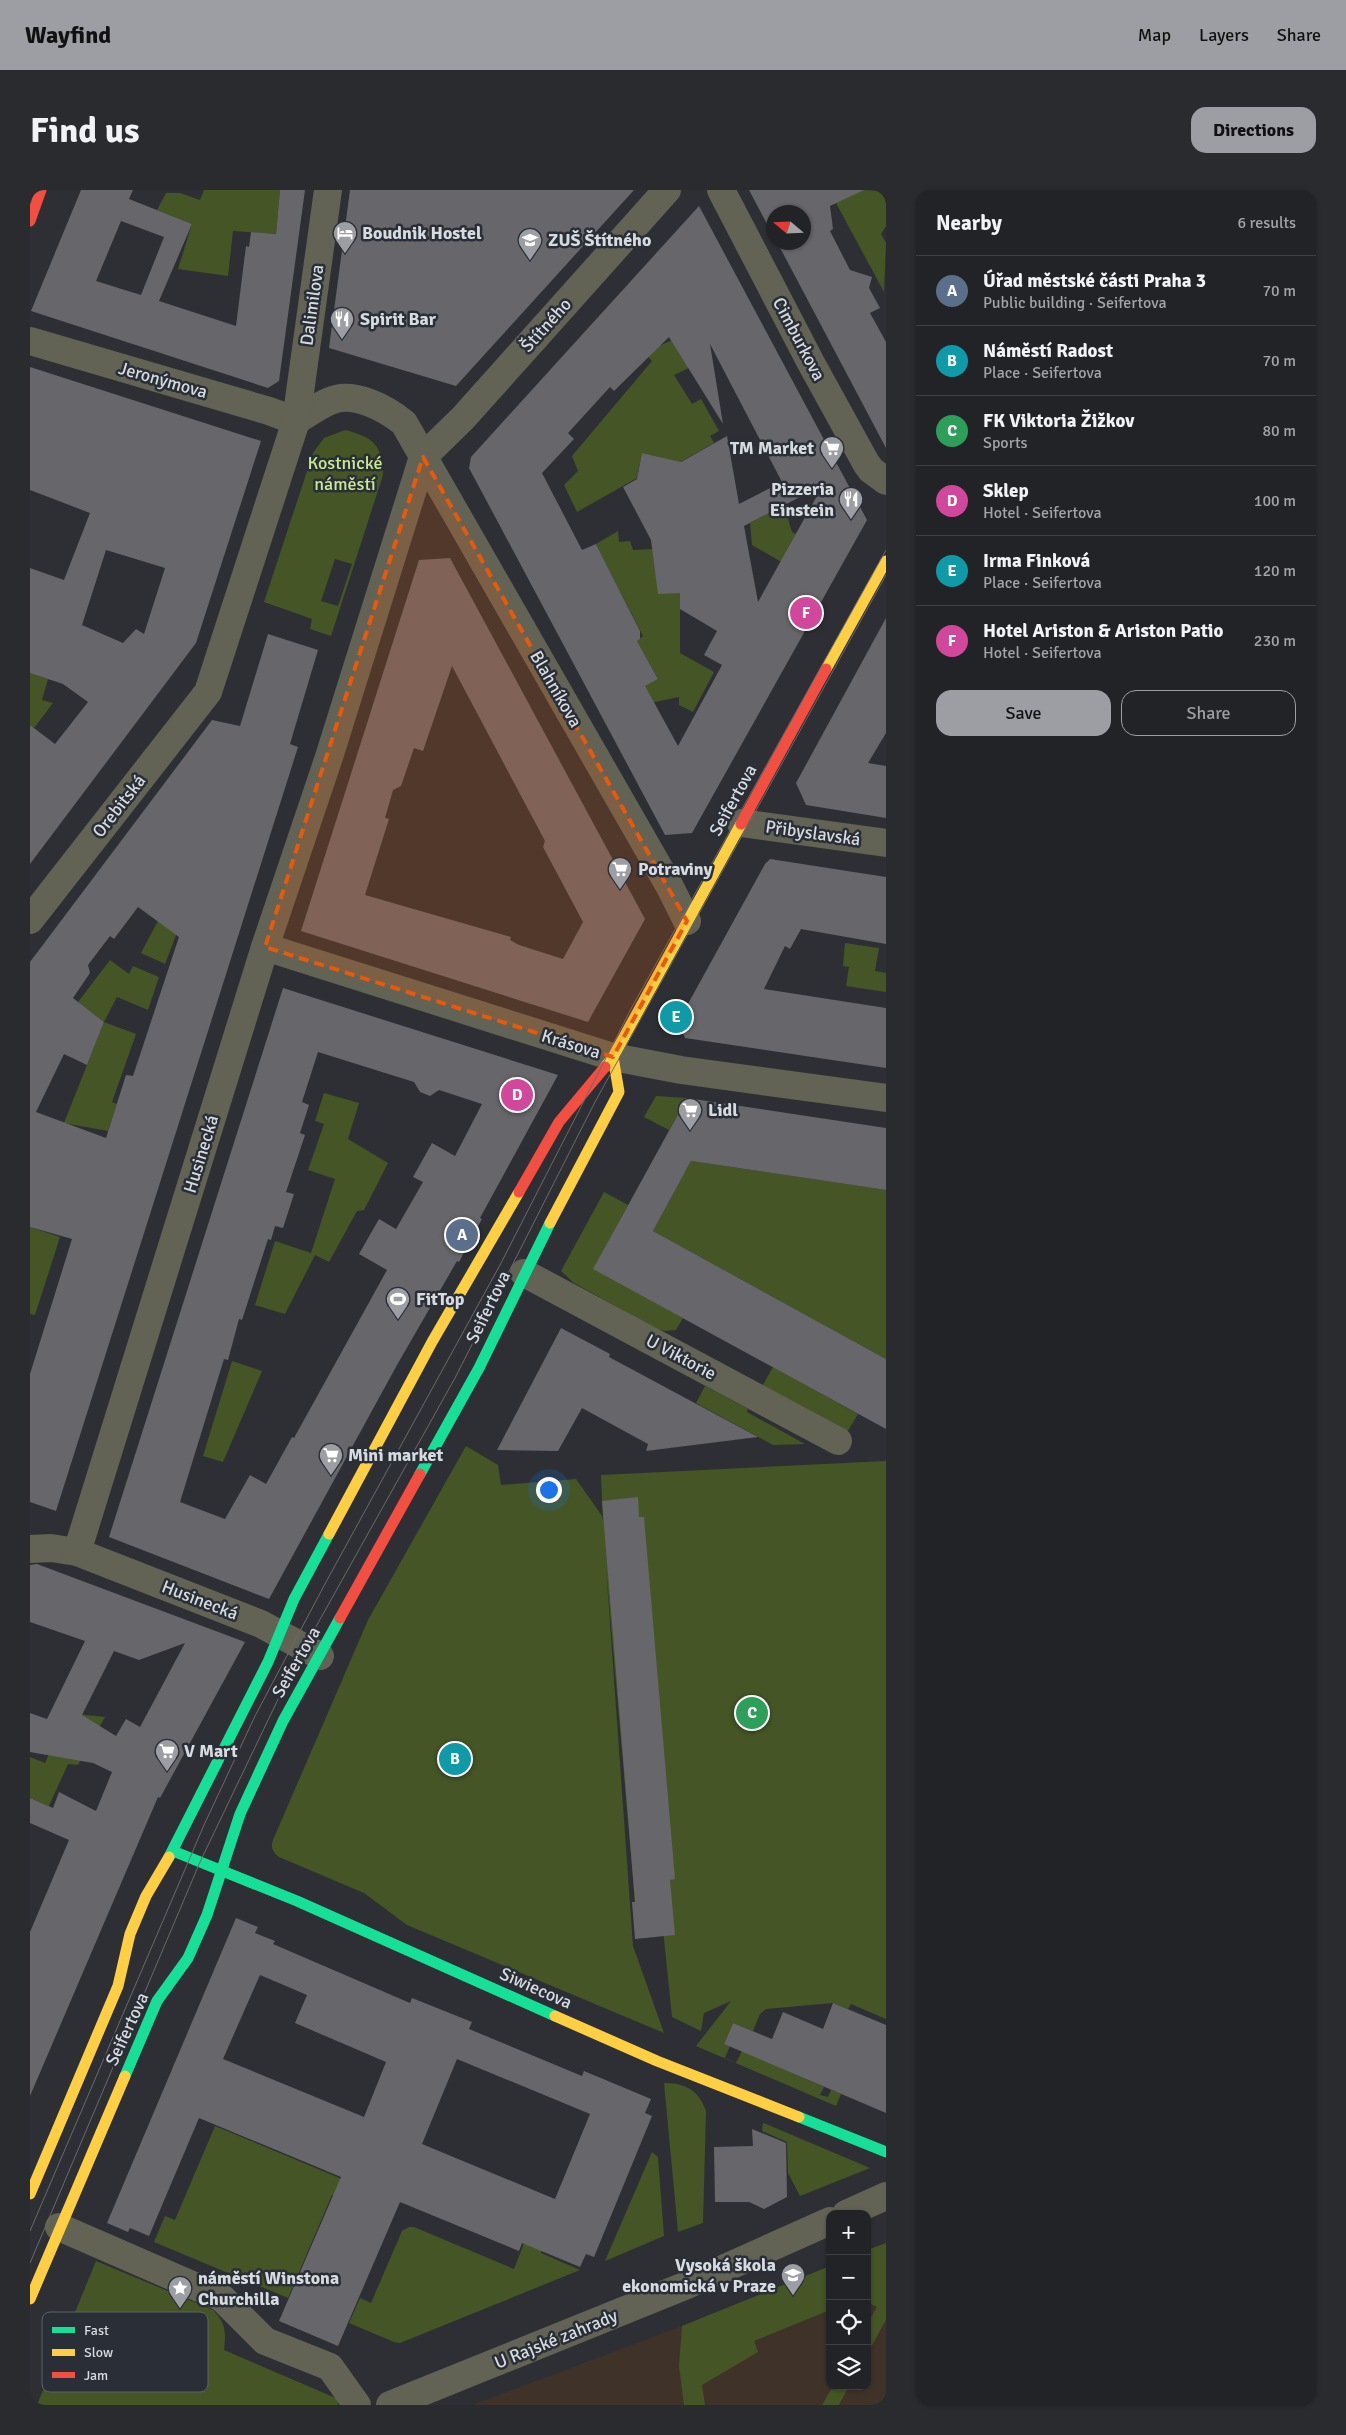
<!DOCTYPE html>
<html lang="en">
<head>
<meta charset="utf-8">
<style>
	:root { --surface:#222327; --page:#2a2b2f; --text:#f1f3f6; --muted:#a2a4a7; --line:#3f4044; --accent:#9c9ea3 }
	body { margin:0; font-family:Signika,sans-serif; background:var(--page); color:var(--text) }
	.controls { position:absolute; right:15px; bottom:15px; display:grid; overflow:hidden; border-radius:10px; box-shadow:0 1px 4px #0004 }
	.controls button { width:45px; height:45px; display:grid; place-items:center; padding:0; border:0; border-bottom:1px solid var(--line); background:var(--surface); color:var(--text); font:25px sans-serif }
	.compass { position:absolute; left:736px; top:15px; width:45px; height:45px; border-radius:50%; background:var(--surface); box-shadow:0 1px 4px #0004; rotate:289deg }
	.you { position:absolute; left:518px; top:1299px; width:18px; height:18px; margin:-12px; border:4px solid #fff; border-radius:50%; background:#1a73e8; box-shadow:0 0 0 8px #1a73e833 }
	.badge { display:grid; place-items:center; width:32px; height:32px; border-radius:50%; background:var(--accent); color:#fff; font-size:16px; font-weight:700 }
	.pin { position:absolute; translate:-50% -50%; border:2px solid #fff; box-shadow:0 1px 5px #0006 }
	.list { margin:0; padding:0; list-style:none }
	h2 { display:flex; justify-content:space-between; align-items:center; height:65px; margin:0; padding:0 20px; font-size:21px }
	h2 small { font-size:16px; font-weight:400; color:var(--muted) }
	.list li { display:grid; grid-template-columns:32px 1fr auto; gap:15px; align-items:center; box-sizing:border-box; height:70px; padding:0 20px; border-top:1px solid var(--line) }
	.list b { display:block; font-size:19px; white-space:nowrap }
	.list p { margin:0; font-size:16px; white-space:nowrap; color:var(--muted) }
	.list em { font-size:16px; font-style:normal; color:var(--muted) }
	.actions { display:flex; gap:10px; padding:15px 20px }
	.actions a { flex:1; padding:11px 0; border:1px solid var(--accent); border-radius:15px; text-align:center; font-size:18px; color:var(--accent) }
	.actions .main { background:var(--accent); color:#111 }
	.icon { flex:none; width:28px; height:28px; fill:none; stroke:currentColor; stroke-width:2; stroke-linecap:round; stroke-linejoin:round }
	.map { position:relative; flex:none; width:856px; height:2215px; overflow:hidden; border-radius:15px }
	header { display:flex; align-items:center; gap:30px; box-sizing:border-box; height:70px; padding:0 25px; background:var(--accent); color:#111 }
	header strong { font-size:24px }
	nav { display:flex; gap:28px; margin-inline-start:auto; font-size:18px }
	.intro { display:flex; align-items:center; justify-content:space-between; box-sizing:border-box; height:120px; padding:0 30px }
	h1 { margin:0; font-size:35px }
	.button { padding:12px 22px; border-radius:15px; background:var(--accent); color:#111; font-size:18px; font-weight:700 }
	main { display:flex; gap:30px; padding:0 30px }
	aside { flex:1; background:var(--surface); border-radius:15px; box-shadow:0 1px 4px #0004 }
	.map>svg:first-child { display:block }
</style>
</head>
<body>
<header>
<strong>Wayfind</strong>
<nav><a>Map</a><a>Layers</a><a>Share</a></nav>
</header>
<div class="intro"><h1>Find us</h1><a class="button">Directions</a></div>
<main>
<div class="map">
<svg width="856" height="2215" viewBox="0 0 856 2215">
	<rect width="100%" height="100%" fill="#2d2f34"/>
	<polygon fill="#3f3229" points="856,2053 856,2215 442,2215 652,2136 800,2076 800,2196 837,2196 837,2060"/>
	<g fill="#455526" fill-rule="evenodd">
		<polygon points="174,0 250,0 246,44 203,41 198,86 148,79 162,34 127,20 136,3 150,3 170,10"/>
		<polygon points="832,0 856,1 856,36 851,44 856,53 854,102 806,13"/>
		<polygon points="651,146 659,178 644,185 662,214 671,209 689,241 680,246 684,253 650,272 612,263 607,288 547,322 534,295 548,281 542,266 622,171 618,167 629,156"/>
		<path d="M315 240C343 247 353 255 353 285L301 446 280 439 282 429 234 412 283 263 294 248ZM305 369 322 374 308 416 291 411Z"/>
		<polygon points="754,315 762,342 766,344 759,356 755,374 722,355 720,333"/>
		<polygon points="588,341 589,352 600,351 603,360 623,359 650,403 650,463 684,482 663,522 649,515 649,507 620,513 612,497 628,489 607,451 613,446 566,354"/>
		<polygon points="0,483 18,489 12,510 23,513 4,538 0,535"/>
		<polygon points="131,725 151,732 135,774 111,763"/>
		<polygon points="815,753 849,758 845,781 856,783 856,802 816,796 819,777 813,776"/>
		<polygon points="80,770 99,784 103,776 129,787 118,820 87,807 74,832 106,844 82,912 87,914 78,941 34,933 74,832 48,812"/>
		<polygon points="294,903 329,913 318,949 358,973 334,1020 327,1021 299,1072 285,1065 255,1124 225,1115 245,1051 281,1063 305,989 278,980 294,934 285,931"/>
		<polygon points="626,906 657,908 639,940 614,927"/>
		<polygon points="661,971 856,1000 856,1169 623,1041"/>
		<polygon points="574,1002 598,1015 564,1079 653,1128 646,1140 635,1141 627,1139 544,1093 531,1081"/>
		<polygon points="0,1037 30,1047 5,1125 0,1124"/>
		<polygon points="202,1171 232,1181 193,1272 173,1266"/>
		<polygon points="743,1177 828,1224 816,1244 730,1200"/>
		<polygon points="675,1196 718,1219 717,1222 775,1254 743,1255 666,1213"/>
		<path d="M436 1256 468 1275 471 1295 546 1289 572 1326 573 1331 571 1285 856 1271V1829L821 1814 818 1819 803 1813 736 1819 730 1824 723 1841 703 1833 694 1854 700 1856 695 1868 706 1873 712 1861 794 1897 790 1905 798 1907 801 1900 811 1904 806 1916 666 1856 701 1811 674 1823 671 1841 642 1827 630 1710 605 1712 576 1377 603 1756 634 1843 377 1735 334 1703 249 1667C243 1662 240 1658 243 1650L338 1430Z"/>
		<polygon points="37,1523 75,1527 48,1575 38,1574 19,1616 0,1608 0,1567 15,1573"/>
		<path d="M634 1893C656 1893 669 1901 676 1921L673 2033 648 2042Z"/>
		<polygon points="733,1933 736,1934 840,1978 770,2006 758,1983 757,1952 732,1941"/>
		<polygon points="185,1936 312,1989 305,2006 302,2005 258,2108 124,2052 135,2026 145,2030"/>
		<polygon points="622,1962 628,1967 634,2046 575,2071"/>
		<polygon points="379,2037 384,2037 484,2079 496,2048 513,2056 511,2063 550,2080 370,2153 364,2152 319,2133 330,2108 341,2113 372,2041"/>
		<polygon points="856,2053 856,2130 837,2164 837,2134 847,2117 837,2112 837,2060"/>
		<path d="M66 2071 183 2120C196 2133 196 2143 194 2160L308 2209V2215H7Z"/>
		<polygon points="800,2076 800,2120 724,2151 728,2162 672,2195 675,2215 654,2215 649,2176 652,2136"/>
		<polygon points="803,2196 819,2196 809,2215 792,2215"/>
	</g>
	<g fill="#67666a" fill-rule="evenodd">
		<path d="M51 0H103L99 9 162 34 129 111 206 136 216 56 219 57 221 42 246 44 250 0H275L249 191 238 198 1 121ZM91 31 134 47 111 105 66 91Z"/>
		<polygon points="320,0 604,0 426,196 299,158"/>
		<polygon points="719,0 834,0 800,16 803,39 800,41 820,80 842,87 839,98 850,118 840,123 856,152 856,258 747,52 774,52 774,22 744,22 744,47"/>
		<path d="M669 16 837 330 662 643 635 645 439 278 441 267ZM639 147 693 234 680 154 752 292 709 314 697 246 651 272 612 263 607 289 593 297 621 350 628 404 650 403V419L687 441 674 465 692 475 648 556 615 496 628 489 607 451 610 449V441L566 354 552 360 512 283 544 249 538 243 580 197 584 201ZM793 295 728 412 714 336Z"/>
		<path d="M0 177 231 251 166 453 0 674V535L25 554 58 512 33 494 0 483V378L34 390 60 323 0 300ZM76 360 135 378 114 444 106 439 93 453 52 435Z"/>
		<path d="M420 368 615 729 558 832 271 741 389 370ZM422 476 515 651 513 657 553 732 533 769 489 755 480 750 481 747 335 705 359 629 355 628 363 600 371 596 384 558 393 561Z"/>
		<polygon points="856,428 856,543 838,573 856,576 856,628 776,615 766,593"/>
		<path d="M238 444 288 460 260 554 268 557 26 1321 0 1312V1184L42 1049 0 1037V772L182 530 210 536ZM108 717 149 747 103 886 96 885 76 948 6 922 34 864 57 875 74 832 43 808 60 783 58 775 80 746 84 749Z"/>
		<polygon points="740,669 856,687 856,754 771,739 760,759 755,756 734,799 856,818 856,878 655,848 648,832 735,674"/>
		<path d="M253 798 528 885 450 1028 452 1029 429 1072 427 1071 367 1175 239 1409 79 1347ZM288 862 384 892 390 902 400 906 409 900 452 914 425 966 402 953 383 987 393 992 366 1039 349 1029 329 1064 357 1080 264 1248 262 1247 236 1294 220 1285 195 1329 150 1312 194 1169 198 1170 209 1129 212 1130 238 1049 241 1050 245 1036 253 1038 264 1004 256 1002 275 945 270 943 279 915 272 912Z"/>
		<polygon points="657,908 856,938 856,1000 661,971 623,1041 856,1169 856,1239 563,1079"/>
		<polygon points="531,1138 580,1164 579,1167 728,1247 616,1261 618,1254 552,1218 528,1261 467,1260"/>
		<polygon points="608,1307 609,1327 614,1327 645,1689 640,1690 645,1745 605,1749 602,1712 605,1712 572,1311"/>
		<path d="M7 1374 215 1452 130 1608 128 1607 0 1906V1742L39 1650 0 1633V1608L23 1618 29 1602 66 1621 82 1582 63 1573 0 1562V1523L17 1529 55 1451 0 1432V1375ZM155 1453 110 1537 96 1529 86 1546 52 1525 84 1461 109 1470Z"/>
		<path d="M206 1728 228 1737 225 1743 245 1751 243 1754 380 1813 382 1808 442 1832 439 1839 552 1886 554 1881 621 1909 615 1923 622 1926 564 2067 556 2064 550 2077 492 2053 489 2061 370 2012 308 2156 249 2131 311 1987 169 1928 119 2046 100 2038 98 2042 77 2033ZM230 1785 277 1805 265 1833 356 1872 334 1927 193 1869ZM427 1869 560 1924 525 2009 392 1954Z"/>
		<polygon points="803,1813 856,1835 856,1923 694,1854 703,1833 742,1849 753,1822 793,1839"/>
		<polygon points="722,1939 756,1953 757,2007 734,2019 719,2012 685,2012 684,1957 723,1956"/>
	</g>
	<g fill="none" stroke-linecap="round" stroke-linejoin="round">
		<g stroke="#626255" stroke-width="28">
			<polyline points="691,0 781,173 836,273 841,280 856,291"/>
			<polyline points="0,151 239,221 266,231"/>
			<path d="M266 231C277 224 288 216 300 211 323 200 357 219 374 233L640 697 657 731"/>
			<polyline points="711,633 856,653"/>
			<polyline points="0,730 178,502 266,231 298,0"/>
			<polyline points="235,757 583,867 651,880 856,908"/>
			<polyline points="494,1083 808,1251"/>
			<polyline points="0,1359 21,1358 47,1362 231,1434 290,1466"/>
			<polyline points="47,1362 235,757 299,567 393,267 433,228 637,0"/>
			<polyline points="816,2024 856,2006"/>
			<polyline points="29,2037 192,2108 235,2151 300,2177 327,2215"/>
			<polyline points="360,2215 657,2095 800,2031"/>
		</g>
		<g stroke="#16e098" stroke-width="11">
			<polyline points="390,1284 449,1178 520,1033"/>
			<polyline points="143,1661 267,1711 525,1826"/>
			<polyline points="139,1667 238,1472 264,1409 299,1344"/>
			<polyline points="95,1886 127,1811 158,1768 177,1725 210,1624 253,1531 310,1428"/>
			<polyline points="769,1927 856,1962"/>
		</g>
		<g stroke="#ffcf43" stroke-width="11">
			<polyline points="796,479 856,371"/>
			<polyline points="575,877 583,867 711,634"/>
			<polyline points="520,1033 589,902 583,867"/>
			<polyline points="299,1344 402,1152 489,1002"/>
			<polyline points="525,1826 627,1871 769,1927"/>
			<polyline points="0,2004 88,1796 100,1744 116,1706 139,1667"/>
			<polyline points="0,2109 95,1886"/>
		</g>
		<g stroke="#f24e42" stroke-width="11">
			<polyline points="0,31 11,0"/>
			<polyline points="711,634 796,479"/>
			<polyline points="489,1002 529,932 575,877"/>
			<polyline points="310,1428 390,1284"/>
		</g>
		<g stroke="#6a6b66" stroke-width="1">
			<polyline points="0,2041 174,1635 225,1526 296,1392 470,1075 602,817 856,360"/>
			<polyline points="0,2073 170,1672 264,1476 425,1188 565,912 856,385"/>
		</g>
	</g>
	<path fill="#e8590c" fill-opacity="0.2" stroke="#e8590c" stroke-width="4" stroke-dasharray="10 6" stroke-linejoin="round" d="M393 267 657 731 583 867 235 757Z"/>
	<defs>
		<g id="hotel-pin" transform="scale(1.25)"><path d="M0 17L-7.5 6A9.5 9.5 0 1 1 7.5 6Z" fill="#9c9ea3" stroke="#2a2e37"/><path d="M-6-4.5h1.5V1H6V5H4.5V3h-9V5H-6ZM-4 0a1.8 1.8 0 1 1 3.6 0ZM.5 0V-2.5h3Q6-2.5 6 0Z" fill="#fff"/></g>
		<g id="school-pin" transform="scale(1.25)"><path d="M0 17L-7.5 6A9.5 9.5 0 1 1 7.5 6Z" fill="#9c9ea3" stroke="#2a2e37"/><path d="M0-5L7-2L0 1L-7-2ZM-4 1L0 2.5L4 1V4Q0 6-4 4Z" fill="#fff"/></g>
		<g id="restaurant-pin" transform="scale(1.25)"><path d="M0 17L-7.5 6A9.5 9.5 0 1 1 7.5 6Z" fill="#9c9ea3" stroke="#2a2e37"/><path d="M-5-6h1v4h1v-4h1v4h1v-4h1v5L-1.5 .5V6h-2V.5L-5-1ZM5-6V6H3V1.5H1.5Q1.5-4 5-6Z" fill="#fff"/></g>
		<g id="supermarket-pin" transform="scale(1.25)"><path d="M0 17L-7.5 6A9.5 9.5 0 1 1 7.5 6Z" fill="#9c9ea3" stroke="#2a2e37"/><path d="M-6-5.5h2.5l.6 2H6L4.5 2H-2.5L-4.4-4H-6ZM-1.5 3.2a1.3 1.3 0 1 0 .1 0ZM3 3.2a1.3 1.3 0 1 0 .1 0Z" fill="#fff"/></g>
		<g id="stadium-pin" transform="scale(1.25)"><path d="M0 17L-7.5 6A9.5 9.5 0 1 1 7.5 6Z" fill="#9c9ea3" stroke="#2a2e37"/><path d="M0-5a6.5 5 0 1 0 0 10a6.5 5 0 1 0 0-10ZM-3.5-1.8h7v3.6h-7Z" fill="#fff"/></g>
		<g id="university-pin" transform="scale(1.25)"><path d="M0 17L-7.5 6A9.5 9.5 0 1 1 7.5 6Z" fill="#9c9ea3" stroke="#2a2e37"/><path d="M0-5L7-2L0 1L-7-2ZM-4 1L0 2.5L4 1V4Q0 6-4 4Z" fill="#fff"/></g>
		<g id="sight-pin" transform="scale(1.25)"><path d="M0 17L-7.5 6A9.5 9.5 0 1 1 7.5 6Z" fill="#9c9ea3" stroke="#2a2e37"/><path d="M0-6L1.8-2.2L6-1.7L2.9 1.2L3.7 5.4L0 3.3L-3.7 5.4L-2.9 1.2L-6-1.7L-1.8-2.2Z" fill="#fff"/></g>
	</defs>
	<g fill-rule="evenodd">
		<use href="#hotel-pin" x="315" y="43"/>
		<use href="#school-pin" x="500" y="50"/>
		<use href="#restaurant-pin" x="312" y="129"/>
		<use href="#supermarket-pin" x="802" y="258"/>
		<use href="#restaurant-pin" x="821" y="309"/>
		<use href="#supermarket-pin" x="590" y="679"/>
		<use href="#supermarket-pin" x="660" y="920"/>
		<use href="#stadium-pin" x="368" y="1109"/>
		<use href="#supermarket-pin" x="301" y="1265"/>
		<use href="#supermarket-pin" x="137" y="1561"/>
		<use href="#university-pin" x="763" y="2085"/>
		<use href="#sight-pin" x="150" y="2098"/>
	</g>
	<g text-anchor="middle" stroke-width="5" stroke-linejoin="round" paint-order="stroke">
		<g font-size="18" font-weight="bold" fill="#d7dadf" stroke="#2a2e37" text-anchor="start">
			<text x="332" y="49">Boudnik Hostel</text>
			<text x="518" y="56">ZUŠ Štítného</text>
			<text x="330" y="135">Spirit Bar</text>
			<text x="784" y="264" text-anchor="end">TM Market</text>
			<text x="804" y="305" text-anchor="end">Pizzeria<tspan x="804" dy="21">Einstein</tspan></text>
			<text x="608" y="685">Potraviny</text>
			<text x="678" y="926">Lidl</text>
			<text x="386" y="1115">FitTop</text>
			<text x="318" y="1271">Mini market</text>
			<text x="154" y="1567">V Mart</text>
			<text x="746" y="2081" text-anchor="end">Vysoká škola<tspan x="746" dy="21">ekonomická v Praze</tspan></text>
			<text x="168" y="2094">náměstí Winstona<tspan x="168" dy="21">Churchilla</tspan></text>
		</g>
		<g font-size="18" fill="#d7dadf" stroke="#2a2e37">
			<text transform="translate(282 115) rotate(-82)" y="6">Dalimilova</text>
			<text transform="translate(516 135) rotate(-48)" y="6">Štítného</text>
			<text transform="translate(769 149) rotate(62)" y="6">Cimburkova</text>
			<text transform="translate(133 190) rotate(16)" y="6">Jeronýmova</text>
			<text transform="translate(526 499) rotate(60)" y="6">Blahníkova</text>
			<text transform="translate(703 610) rotate(-61)" y="6">Seifertova</text>
			<text transform="translate(89 616) rotate(-52)" y="6">Orebitská</text>
			<text transform="translate(783 643) rotate(8)" y="6">Přibyslavská</text>
			<text transform="translate(541 854) rotate(17)" y="6">Krásova</text>
			<text transform="translate(171 964) rotate(-73)" y="6">Husinecká</text>
			<text transform="translate(458 1117) rotate(-64)" y="6">Seifertova</text>
			<text transform="translate(651 1167) rotate(28)" y="6">U Viktorie</text>
			<text transform="translate(170 1410) rotate(21)" y="6">Husinecká</text>
			<text transform="translate(266 1472) rotate(-60)" y="6">Seifertova</text>
			<text transform="translate(506 1798) rotate(24)" y="6">Siwiecova</text>
			<text transform="translate(97 1839) rotate(-65)" y="6">Seifertova</text>
			<text transform="translate(526 2149) rotate(-22)" y="6">U Rajské zahrady</text>
		</g>
		<g font-size="18" fill="#caea90" stroke="#2a2e37">
			<text x="315" y="279">Kostnické<tspan x="315" dy="21">náměstí</tspan></text>
		</g>
	</g>
	<rect x="12" y="2122" width="166" height="80" rx="8" fill="#2a2e37" stroke="#5e6269" stroke-width="1"/>
	<rect x="22" y="2137" width="23" height="6" fill="#16e098"/>
	<rect x="22" y="2159" width="23" height="7" fill="#ffcf43"/>
	<rect x="22" y="2182" width="23" height="6" fill="#f24e42"/>
	<g font-size="14" fill="#d7dadf">
		<text x="54" y="2145">Fast</text>
		<text x="54" y="2167">Slow</text>
		<text x="54" y="2190">Jam</text>
	</g>
</svg>
<div class="controls">
<button>+</button>
<button>−</button>
<button><svg class="icon" aria-label="locate" viewBox="0 0 24 24"><circle cx="12" cy="12" r="6"/><path d="M12 2v4M12 18v4M2 12h4M18 12h4"/></svg></button>
<button><svg class="icon" aria-label="layers" viewBox="0 0 24 24"><path d="M12 4l9 5-9 5-9-5zM3 14l9 5 9-5"/></svg></button>
</div>
<svg class="compass" viewBox="-18 -18 36 36"><path d="M0-13l5 13h-10z" fill="#e53935"/><path d="M0 13l5-13h-10z" fill="#a2a4a7"/></svg>
<div class="you"></div>
<div class="pin badge" style="left:432px;top:1045px;background:#5c6f8a">A</div>
<div class="pin badge" style="left:425px;top:1569px;background:#0f9aa8">B</div>
<div class="pin badge" style="left:722px;top:1523px;background:#2e9e5b">C</div>
<div class="pin badge" style="left:487px;top:905px;background:#d1479c">D</div>
<div class="pin badge" style="left:646px;top:827px;background:#0f9aa8">E</div>
<div class="pin badge" style="left:776px;top:423px;background:#d1479c">F</div>
</div>
<aside>
<h2>Nearby<small>6 results</small></h2>
<ul class="list">
<li><span class="badge" style="background:#5c6f8a">A</span><div><b>Úřad městské části Praha 3</b><p>Public building · Seifertova</p></div><em>70 m</em></li>
<li><span class="badge" style="background:#0f9aa8">B</span><div><b>Náměstí Radost</b><p>Place · Seifertova</p></div><em>70 m</em></li>
<li><span class="badge" style="background:#2e9e5b">C</span><div><b>FK Viktoria Žižkov</b><p>Sports</p></div><em>80 m</em></li>
<li><span class="badge" style="background:#d1479c">D</span><div><b>Sklep</b><p>Hotel · Seifertova</p></div><em>100 m</em></li>
<li><span class="badge" style="background:#0f9aa8">E</span><div><b>Irma Finková</b><p>Place · Seifertova</p></div><em>120 m</em></li>
<li><span class="badge" style="background:#d1479c">F</span><div><b>Hotel Ariston &amp; Ariston Patio</b><p>Hotel · Seifertova</p></div><em>230 m</em></li>
</ul>
<div class="actions"><a class="main">Save</a><a>Share</a></div>
</aside>
</main>
</body>
</html>
